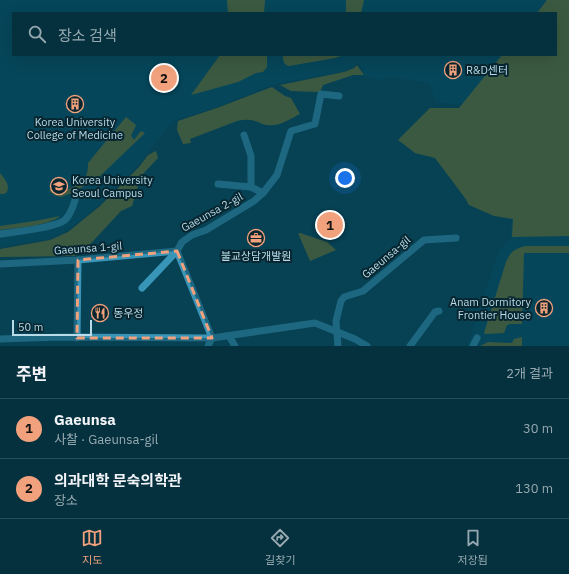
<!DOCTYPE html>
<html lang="ko">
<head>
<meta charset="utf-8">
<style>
	:root { --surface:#05313f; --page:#0e3946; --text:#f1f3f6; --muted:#97a9b0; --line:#264c59; --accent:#f1a17b }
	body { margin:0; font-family:"IBM Plex Sans","Noto Sans KR",sans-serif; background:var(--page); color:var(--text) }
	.scale { position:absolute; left:12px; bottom:10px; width:80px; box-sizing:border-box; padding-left:4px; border:2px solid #b9dae8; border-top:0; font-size:11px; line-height:14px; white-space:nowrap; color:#b9dae8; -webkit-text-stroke:3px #082630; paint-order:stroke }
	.you { position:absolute; left:345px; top:178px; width:14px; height:14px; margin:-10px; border:3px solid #fff; border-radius:50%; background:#1a73e8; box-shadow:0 0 0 6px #1a73e833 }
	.badge { display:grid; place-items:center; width:26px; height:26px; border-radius:50%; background:var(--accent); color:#111; font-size:13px; font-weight:700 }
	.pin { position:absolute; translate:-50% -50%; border:2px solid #fff; box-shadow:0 1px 4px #0006 }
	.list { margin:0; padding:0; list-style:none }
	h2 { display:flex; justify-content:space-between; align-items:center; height:52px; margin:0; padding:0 16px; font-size:17px }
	h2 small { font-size:13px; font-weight:400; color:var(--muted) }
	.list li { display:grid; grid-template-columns:26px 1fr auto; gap:12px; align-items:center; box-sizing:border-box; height:60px; padding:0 16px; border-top:1px solid var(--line) }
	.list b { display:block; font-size:15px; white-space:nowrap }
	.list p { margin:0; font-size:13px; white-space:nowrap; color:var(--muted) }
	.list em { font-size:13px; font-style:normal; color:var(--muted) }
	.icon { flex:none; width:22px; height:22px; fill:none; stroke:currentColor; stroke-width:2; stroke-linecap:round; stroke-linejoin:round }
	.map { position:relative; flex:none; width:569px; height:346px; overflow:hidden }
	.search { position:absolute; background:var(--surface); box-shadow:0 4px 16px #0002; left:12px; right:12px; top:12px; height:44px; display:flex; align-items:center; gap:10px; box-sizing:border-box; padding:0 14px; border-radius:0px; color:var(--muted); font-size:15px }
	.sheet { height:172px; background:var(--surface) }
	nav { display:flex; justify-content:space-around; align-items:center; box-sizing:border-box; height:56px; border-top:1px solid var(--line); background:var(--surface); font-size:11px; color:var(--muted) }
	nav a { display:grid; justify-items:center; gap:2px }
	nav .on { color:var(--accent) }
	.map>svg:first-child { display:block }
</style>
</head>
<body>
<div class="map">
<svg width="569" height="346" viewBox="0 0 569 346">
	<rect width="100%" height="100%" fill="#074154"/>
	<path fill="#064d63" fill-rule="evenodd" d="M0 0H569V346H467L499 251 511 237 512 216 483 101 453 104 436 102 429 83 392 77 379 80 366 77 358 62 354 66 342 72 284 82 270 86 217 107 173 121 137 166 99 205 68 230 49 239 0 247ZM13 13H556V55H13Z"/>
	<g fill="#7a772a">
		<polygon points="227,0 265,0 264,13 228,13"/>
		<polygon points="346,0 364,0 361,13 346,13"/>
		<polygon points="547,0 569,0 569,236 512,237 513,219 494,216 469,205 465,198 435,158 415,153 398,140 430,108 459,108 502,55 556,55 556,13 537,13"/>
		<polygon points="220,55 267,55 267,67 263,72 256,73 238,82 191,95"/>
		<path d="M283 55H344L335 58 289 66C283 64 283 61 283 55Z"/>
		<polygon points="357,65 364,75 353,75 323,85 320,92 291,91 280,85 344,72 354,68"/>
		<path d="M272 87 285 96 291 98 300 114C290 119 279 127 267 125 263 125 259 122 255 121 249 119 243 120 237 121L190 139 191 143 183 144 177 130 178 121 217 108Z"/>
		<path d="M126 117 136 125 131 136 134 140 141 131 145 133 98 178 72 193 61 197 54 195 49 191 58 182 67 190C75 186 85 182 87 173 88 170 88 166 88 163Z"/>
		<polygon points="156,151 158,158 141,176 132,206 121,211 82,253 74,256 0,257 0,249 50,240 68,232 100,206 139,167 148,155"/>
		<path d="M0 173C5 180 10 184 7 192L4 194H0Z"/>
		<path d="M60 216C49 226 15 228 0 230V226L35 221Z"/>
		<polygon points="298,233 300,233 327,242 336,250 310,261"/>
		<path d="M526 246H569V253H524L522 324H510L507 325 504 333 485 334 484 333 506 262C511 251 514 249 526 246Z"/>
		<polygon points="522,337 522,346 480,346 488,342 512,343 514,339"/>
	</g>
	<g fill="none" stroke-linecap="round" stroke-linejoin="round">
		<g stroke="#3895b8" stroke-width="7">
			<polyline points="244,135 251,156 251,187"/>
			<polyline points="218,184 251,187 263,193"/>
			<path d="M0 234C14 232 55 228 65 220 70 215 73 207 75 200"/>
			<polyline points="177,251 212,338"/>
			<polyline points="0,264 78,260 177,251"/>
			<polyline points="142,288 177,251 182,242 192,235 206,230 254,201 263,193 277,175 291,131 315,124 321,94 339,96"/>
			<polyline points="229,336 235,346"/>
			<polyline points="77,338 78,260"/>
			<polyline points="0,339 62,337 212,338 315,323 355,339 367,346"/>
			<polyline points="208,346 212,338"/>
			<polyline points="338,346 336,321 341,301 344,297 363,291 424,240 456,238"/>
			<polyline points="410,346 435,312 439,311"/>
			<polyline points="473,346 477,338"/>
		</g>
	</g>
	<path d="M0 0H569V346H0ZM177 251 212 338H77L78 260Z" fill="#074154" fill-opacity=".55" fill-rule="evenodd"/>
	<path fill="none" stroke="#f1a17b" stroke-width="3" stroke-dasharray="8 5" stroke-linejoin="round" d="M177 251 212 338H77L78 260Z"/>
	<defs>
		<g id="building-ring" transform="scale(0.9)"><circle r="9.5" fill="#082630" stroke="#f1a17b" stroke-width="1.5"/><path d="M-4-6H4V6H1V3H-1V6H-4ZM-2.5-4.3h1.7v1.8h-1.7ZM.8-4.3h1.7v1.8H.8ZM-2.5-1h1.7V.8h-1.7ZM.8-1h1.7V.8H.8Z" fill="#f1a17b"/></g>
		<g id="university-ring" transform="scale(0.9)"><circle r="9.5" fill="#082630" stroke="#f1a17b" stroke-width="1.5"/><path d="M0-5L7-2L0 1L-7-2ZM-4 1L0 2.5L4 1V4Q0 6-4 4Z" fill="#f1a17b"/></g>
		<g id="office-ring" transform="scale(0.9)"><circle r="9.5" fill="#082630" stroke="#f1a17b" stroke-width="1.5"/><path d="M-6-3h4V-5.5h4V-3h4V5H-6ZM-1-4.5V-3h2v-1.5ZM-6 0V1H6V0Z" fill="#f1a17b"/></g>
		<g id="restaurant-ring" transform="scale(0.9)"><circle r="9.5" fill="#082630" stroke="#f1a17b" stroke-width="1.5"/><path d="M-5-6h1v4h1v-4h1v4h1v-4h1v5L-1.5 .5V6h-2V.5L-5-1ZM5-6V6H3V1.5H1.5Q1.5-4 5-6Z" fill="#f1a17b"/></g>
	</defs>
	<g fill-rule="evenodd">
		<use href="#building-ring" x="453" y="70"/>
		<use href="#building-ring" x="75" y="104"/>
		<use href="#university-ring" x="59" y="186"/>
		<use href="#office-ring" x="256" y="238"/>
		<use href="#building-ring" x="544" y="308"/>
		<use href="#restaurant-ring" x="100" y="313"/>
	</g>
	<g text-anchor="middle" stroke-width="4" stroke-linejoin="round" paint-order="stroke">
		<g font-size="11" fill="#b9dae8" stroke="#082630" text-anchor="start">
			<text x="466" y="74">R&amp;D센터</text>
			<text x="75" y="126" text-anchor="middle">Korea University<tspan x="75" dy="13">College of Medicine</tspan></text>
			<text x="72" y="184">Korea University<tspan x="72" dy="13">Seoul Campus</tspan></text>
			<text x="256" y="260" text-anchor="middle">불교상담개발원</text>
			<text x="531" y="306" text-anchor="end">Anam Dormitory<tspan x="531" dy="13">Frontier House</tspan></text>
			<text x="113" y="317">동우정</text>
		</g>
		<g font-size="11" fill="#b9dae8" stroke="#082630">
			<text transform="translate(212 212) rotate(-29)" y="4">Gaeunsa 2-gil</text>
			<text transform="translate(88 248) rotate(-4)" y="4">Gaeunsa 1-gil</text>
			<text transform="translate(386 257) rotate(-40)" y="4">Gaeunsa-gil</text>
		</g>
	</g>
</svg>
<div class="scale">50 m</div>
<div class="you"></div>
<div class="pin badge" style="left:330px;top:225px">1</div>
<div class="pin badge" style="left:164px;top:78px">2</div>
<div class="search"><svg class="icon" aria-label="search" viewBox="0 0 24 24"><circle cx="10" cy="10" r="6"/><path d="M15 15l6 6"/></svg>장소 검색</div>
</div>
<section class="sheet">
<h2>주변<small>2개 결과</small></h2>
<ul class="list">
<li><span class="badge">1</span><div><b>Gaeunsa</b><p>사찰 · Gaeunsa-gil</p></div><em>30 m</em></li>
<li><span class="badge">2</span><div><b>의과대학 문숙의학관</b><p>장소</p></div><em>130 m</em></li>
</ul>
</section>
<nav>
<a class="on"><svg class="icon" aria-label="map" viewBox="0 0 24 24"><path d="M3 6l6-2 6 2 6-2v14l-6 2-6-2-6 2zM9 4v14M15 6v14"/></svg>지도</a>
<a><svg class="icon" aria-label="directions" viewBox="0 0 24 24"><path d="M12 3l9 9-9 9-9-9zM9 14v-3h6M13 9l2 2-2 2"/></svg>길찾기</a>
<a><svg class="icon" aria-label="saved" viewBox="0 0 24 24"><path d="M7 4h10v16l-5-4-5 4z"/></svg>저장됨</a>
</nav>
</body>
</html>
